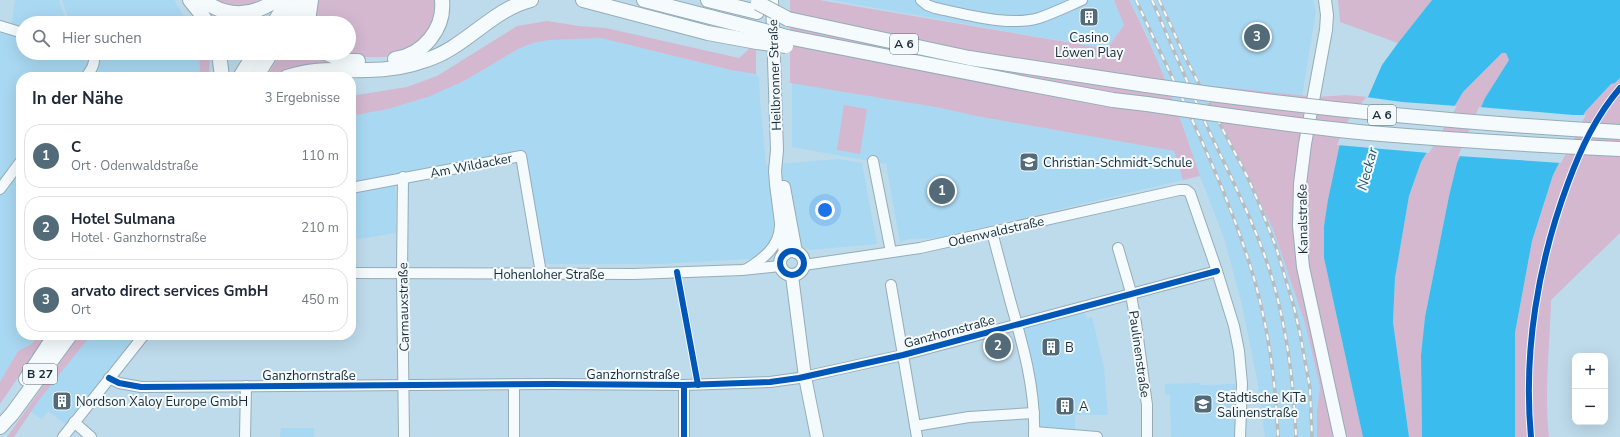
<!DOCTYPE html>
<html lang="de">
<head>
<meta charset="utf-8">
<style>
	:root { --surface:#fff; --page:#f6f6f7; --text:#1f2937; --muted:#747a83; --line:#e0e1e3; --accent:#536b78 }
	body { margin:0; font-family:"Nunito Sans",sans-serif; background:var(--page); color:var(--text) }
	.controls { position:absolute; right:12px; bottom:12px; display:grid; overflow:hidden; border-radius:8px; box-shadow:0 4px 16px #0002 }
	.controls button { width:36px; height:36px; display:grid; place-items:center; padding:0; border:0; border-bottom:1px solid var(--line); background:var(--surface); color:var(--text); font:20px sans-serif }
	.you { position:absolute; left:825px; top:210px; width:14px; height:14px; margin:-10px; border:3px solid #fff; border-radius:50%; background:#1a73e8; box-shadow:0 0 0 6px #1a73e833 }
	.badge { display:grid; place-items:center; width:26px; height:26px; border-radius:50%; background:var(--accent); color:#fff; font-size:13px; font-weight:700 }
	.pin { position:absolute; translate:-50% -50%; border:2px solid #fff; box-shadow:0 1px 4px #0006 }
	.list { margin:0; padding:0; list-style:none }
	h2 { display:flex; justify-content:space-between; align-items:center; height:52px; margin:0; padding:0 16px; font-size:17px }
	h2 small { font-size:13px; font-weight:400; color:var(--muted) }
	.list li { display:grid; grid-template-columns:26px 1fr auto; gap:12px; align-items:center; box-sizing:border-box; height:64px; margin:0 8px 8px; padding:0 8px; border:1px solid var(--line); border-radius:16px }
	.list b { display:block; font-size:15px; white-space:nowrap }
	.list p { margin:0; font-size:13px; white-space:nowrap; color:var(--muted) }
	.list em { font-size:13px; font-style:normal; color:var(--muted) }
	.icon { flex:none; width:22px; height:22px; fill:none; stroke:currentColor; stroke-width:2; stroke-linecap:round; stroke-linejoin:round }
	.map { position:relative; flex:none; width:1620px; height:437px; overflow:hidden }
	.search { position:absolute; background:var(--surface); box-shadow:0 4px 16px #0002; left:16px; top:16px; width:340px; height:44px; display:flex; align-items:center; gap:10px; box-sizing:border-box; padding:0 14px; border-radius:22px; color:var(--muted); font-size:15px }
	.panel { position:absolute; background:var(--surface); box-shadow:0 4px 16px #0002; left:16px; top:72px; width:340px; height:268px; border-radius:16px }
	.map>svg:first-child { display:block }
</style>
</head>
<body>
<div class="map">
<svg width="1620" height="437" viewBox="0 0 1620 437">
	<rect width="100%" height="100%" fill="#bedbeb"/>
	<g fill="#a9d8f2">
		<polygon points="15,0 59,0 67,23 23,23 23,53 199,53 200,73 198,77 21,77 21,335 38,335 32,344 18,351 0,382 0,23 11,27"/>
		<polygon points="62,0 174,0 188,23 70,23"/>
		<polygon points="831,0 1114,0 1124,25 1107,49"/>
		<polygon points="1129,0 1313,0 1316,11 1302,96 1205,86 1273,229 1305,323 1320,387 1317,411 1317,437 1265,437 1257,379 1241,301 1224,238 1200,176 1183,126 1146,33"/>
		<polygon points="585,38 601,38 731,70 756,74 759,77 760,100 766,165 838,159 862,163 877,244 811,250 789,245 749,259 662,264 544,264 542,259 525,152 393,175 396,193 396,233 352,240 351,116 388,109 428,97 464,81 518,49 533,43 549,40"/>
		<polygon points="792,83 941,108 976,116 1174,151 1183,180 938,238 910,239 900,242 886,164 792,147"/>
		<polygon points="1084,310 1087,319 1092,317 1104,368 1108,415 1075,415 1075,433 1040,431 1036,384 1023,326"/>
		<polygon points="91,335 136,335 65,424 48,411 42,419 30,411"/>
		<polygon points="1201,383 1201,385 1235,384 1236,412 1234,437 1171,437 1170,395 1165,395 1165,384"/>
		<polygon points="281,428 314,428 314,437 280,437"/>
	</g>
	<g fill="#d3b8d0">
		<polygon points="210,0 269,0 237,9"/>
		<polygon points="316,0 436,0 436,15 428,35 400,55 384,57 349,57 334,53 349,53 349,23 314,23"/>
		<path d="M790 0H819L1107 49 1124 25 1114 0H1129C1158 56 1180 116 1200 176L1183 180 1174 151 976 116 941 108 790 83Z"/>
		<polygon points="1338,0 1432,0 1398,43 1340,22"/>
		<polygon points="547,21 579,26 606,28 739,58 750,48 756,49 756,74 731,70 601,38 549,40 533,43 518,49 464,81 428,97 388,109 351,116 351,96 407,87 437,76 517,26"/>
		<polygon points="199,53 205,53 210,55 209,77 198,77 200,73"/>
		<polygon points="281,53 318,53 325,59 336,64 284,73 275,77 266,77"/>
		<polygon points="1502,53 1506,53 1509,60 1485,98 1457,163 1449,196 1425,317 1421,355 1422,437 1409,437 1393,322 1395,278 1409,196 1421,162 1463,92"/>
		<path d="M1620 78V233L1551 300C1550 346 1544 391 1549 437H1515V333L1532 241 1553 175 1585 112 1611 84 1615 83Z"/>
		<polygon points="1202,85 1317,97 1346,95 1368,97 1340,143 1324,226 1324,258 1363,437 1317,437 1317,411 1320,387 1305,323 1273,229"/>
		<polygon points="844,105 867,109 860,154 837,150"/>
		<polygon points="38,335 47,335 0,404 0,382 18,351 32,344"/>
		<polygon points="79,335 91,335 39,400 14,437 7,437"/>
	</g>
	<polygon fill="#3abdee" points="1432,0 1620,0 1620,78 1615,83 1611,84 1585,112 1553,175 1532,241 1515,333 1515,437 1422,437 1421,355 1425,317 1449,196 1457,163 1485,98 1509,60 1506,53 1502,53 1463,92 1421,162 1409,196 1395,278 1393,322 1409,437 1363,437 1324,258 1324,226 1328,200 1340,143 1347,126 1368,97 1382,65 1398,43"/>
	<g fill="#bedbeb">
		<polygon points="1366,97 1402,102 1457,106 1429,153 1337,145 1345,125"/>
		<polygon points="1479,107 1573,115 1586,115 1561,163 1458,156"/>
	</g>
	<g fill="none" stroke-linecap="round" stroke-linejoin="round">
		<g stroke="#95acb9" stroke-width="12">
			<g id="minor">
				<path d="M921 0 927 5 935 8C965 14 1009 27 1039 18 1054 13 1068 6 1082 0"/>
				<polyline points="0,26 23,33"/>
				<path d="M86 77C91 70 95 65 94 56L86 53"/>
				<polyline points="873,161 891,252"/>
				<polyline points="403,177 402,274 404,437"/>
				<polyline points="351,188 521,156 541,273"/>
				<polyline points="0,189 21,161"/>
				<path d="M992 232C998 255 1004 277 1010 300 1023 345 1036 390 1034 437"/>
				<polyline points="1118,248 1130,289 1136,323 1147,405 1147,437"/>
				<polyline points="804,265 920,248 1179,190 1186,190 1190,193 1217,271 1234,326 1239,351 1242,384 1240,437"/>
				<path d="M747 269C764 258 779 247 780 226"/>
				<polyline points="351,273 634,274 742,270 780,266"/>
				<polyline points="891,285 917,437"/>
				<polyline points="109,378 119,383 141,387 552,384 684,385 770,382 799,378 903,355 1217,271"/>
				<polyline points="514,385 514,437"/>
				<polyline points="684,385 684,437"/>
				<polyline points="74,422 91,437"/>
				<polyline points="915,426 969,417 1034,413"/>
				<polyline points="1034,432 1097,437"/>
				<polyline points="63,437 144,335"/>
				<polyline points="245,437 246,386"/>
			</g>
		</g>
		<g stroke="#95acb9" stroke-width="14">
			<g id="major">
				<polyline points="772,0 777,150 775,171 776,184 785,254"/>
				<polyline points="1325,0 1327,15 1326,30 1305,144 1300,184 1299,226 1303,267 1340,437"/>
				<polyline points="784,187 796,252"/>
				<circle cx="792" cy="263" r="12"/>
				<polyline points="792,276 805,377 817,437"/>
			</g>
		</g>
		<g stroke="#95acb9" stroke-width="16">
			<g id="highway">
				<polyline points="190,0 202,15 207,23"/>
				<path d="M203 0C226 18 252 17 276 0"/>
				<polyline points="583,0 708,33 757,42"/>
				<polyline points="644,0 757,29"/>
				<polyline points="708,0 757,12"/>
				<polyline points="788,19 969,58 1146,85"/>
				<polyline points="274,23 288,0"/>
				<polyline points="290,23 303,0"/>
				<polyline points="309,23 309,14 311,0"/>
				<polyline points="787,37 1027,84 1113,100 1147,104"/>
				<polyline points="219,53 222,77"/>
				<polyline points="326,53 344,61 358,61"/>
				<path d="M395 59C423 55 445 29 442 0"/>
				<polyline points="240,77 255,53"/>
				<polyline points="256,77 271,53"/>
				<path d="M287 77C317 67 338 71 368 70 388 70 407 67 426 60 465 48 491 10 531 0"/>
				<polyline points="26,379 55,335"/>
				<polyline points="0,427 12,414 70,335"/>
			</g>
		</g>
		<use href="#minor" stroke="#f5fafc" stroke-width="10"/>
		<use href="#major" stroke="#f5fafc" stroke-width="12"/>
		<use href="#highway" stroke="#f5fafc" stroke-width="14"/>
		<g stroke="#b6bdc1" stroke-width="3.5">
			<g id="rail">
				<path d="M1136 0C1178 92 1227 184 1255 282 1269 332 1276 385 1278 437"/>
				<path d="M1152 0C1171 44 1190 89 1210 133 1233 182 1258 230 1273 281 1287 331 1294 385 1296 437"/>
				<polyline points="1159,0 1186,59 1247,176 1258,201 1276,247 1294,307 1300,334 1310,388 1312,437"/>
			</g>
		</g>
		<use href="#rail" stroke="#f4f9fc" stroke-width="2" stroke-dasharray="6" stroke-linecap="butt"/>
		<g stroke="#95acb9" stroke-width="16" stroke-linecap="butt">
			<g id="highway-bridge">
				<polyline points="758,3 788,19"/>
				<polyline points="757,29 787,37"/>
				<polyline points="757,42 786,46"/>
				<path d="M1146 85C1304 108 1460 123 1620 132"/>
				<path d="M1147 104C1221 115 1295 126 1369 133 1453 140 1536 145 1620 149"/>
			</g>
		</g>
		<use href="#highway-bridge" stroke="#f5fafc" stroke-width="14"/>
		<g stroke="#f4f9fc" stroke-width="8">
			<g id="cycleway">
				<circle cx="792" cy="263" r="12"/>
				<polyline points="677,272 698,385"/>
				<polyline points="109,378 119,383 141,387 552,384 684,385 770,382 799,378 903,355 1217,271"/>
				<polyline points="684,385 684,437"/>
				<path d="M1531 437C1523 352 1538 263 1568 183 1581 148 1596 116 1620 88"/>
			</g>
		</g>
		<use href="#cycleway" stroke="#0057b8" stroke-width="6"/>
	</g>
	<defs>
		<g id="building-square" transform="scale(1)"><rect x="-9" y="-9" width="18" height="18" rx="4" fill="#536b78" stroke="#f4f9fc"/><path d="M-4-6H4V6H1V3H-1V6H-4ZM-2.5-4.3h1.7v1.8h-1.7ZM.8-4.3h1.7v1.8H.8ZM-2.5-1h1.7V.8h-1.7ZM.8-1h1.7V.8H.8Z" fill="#fff"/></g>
		<g id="school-square" transform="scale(1)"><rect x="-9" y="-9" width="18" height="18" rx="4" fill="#536b78" stroke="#f4f9fc"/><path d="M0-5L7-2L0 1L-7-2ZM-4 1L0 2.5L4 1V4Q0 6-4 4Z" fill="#fff"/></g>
	</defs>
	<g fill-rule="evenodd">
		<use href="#building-square" x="1089" y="17"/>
		<use href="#school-square" x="1029" y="162"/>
		<use href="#building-square" x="1051" y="347"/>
		<use href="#building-square" x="62" y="401"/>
		<use href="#school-square" x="1203" y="404"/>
		<use href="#building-square" x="1065" y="406"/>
	</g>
	<g text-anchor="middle" stroke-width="4" stroke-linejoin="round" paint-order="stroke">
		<g fill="#f4f9fc" stroke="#5b6b74" stroke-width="1">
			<rect x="890" y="34" width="28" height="20" rx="3"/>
			<rect x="1368" y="105" width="28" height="20" rx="3"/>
			<rect x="23" y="364" width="34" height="20" rx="3"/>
		</g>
		<g font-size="12" font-weight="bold" fill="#192e3a">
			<text x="904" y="48">A 6</text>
			<text x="1382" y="119">A 6</text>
			<text x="40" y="378">B 27</text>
		</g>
		<g font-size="13" fill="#192e3a" stroke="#f4f9fc" text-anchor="start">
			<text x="1089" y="42" text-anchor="middle">Casino<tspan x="1089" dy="15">Löwen Play</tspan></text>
			<text x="1043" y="167">Christian-Schmidt-Schule</text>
			<text x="1065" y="352">B</text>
			<text x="1217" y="402">Städtische KiTa<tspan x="1217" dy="15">Salinenstraße</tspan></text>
			<text x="76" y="406">Nordson Xaloy Europe GmbH</text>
			<text x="1079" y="411">A</text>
		</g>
		<g font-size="13" fill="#192e3a" stroke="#f4f9fc">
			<text transform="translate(774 75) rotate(-92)" y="5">Heilbronner Straße</text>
			<text transform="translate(471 165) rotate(-11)" y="5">Am Wildacker</text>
			<text transform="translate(1302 219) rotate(-91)" y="5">Kanalstraße</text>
			<text transform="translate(996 231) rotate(-13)" y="5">Odenwaldstraße</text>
			<text x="549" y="279">Hohenloher Straße</text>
			<text transform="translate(403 307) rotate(-91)" y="5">Carmauxstraße</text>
			<text transform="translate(949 331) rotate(-15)" y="5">Ganzhornstraße</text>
			<text transform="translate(1140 354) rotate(82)" y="5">Paulinenstraße</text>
			<text x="633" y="379">Ganzhornstraße</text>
			<text x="309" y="380">Ganzhornstraße</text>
		</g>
		<g font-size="14" font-style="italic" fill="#225772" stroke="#f4f9fc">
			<text transform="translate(1367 169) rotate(-75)" y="5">Neckar</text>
		</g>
	</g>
</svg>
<div class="controls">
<button>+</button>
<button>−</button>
</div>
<div class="you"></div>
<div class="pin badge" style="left:942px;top:191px">1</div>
<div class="pin badge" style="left:998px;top:346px">2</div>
<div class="pin badge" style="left:1257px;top:37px">3</div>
<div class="search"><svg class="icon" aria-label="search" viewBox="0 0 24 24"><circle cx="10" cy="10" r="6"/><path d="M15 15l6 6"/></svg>Hier suchen</div>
<section class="panel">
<h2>In der Nähe<small>3 Ergebnisse</small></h2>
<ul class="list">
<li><span class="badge">1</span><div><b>C</b><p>Ort · Odenwaldstraße</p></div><em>110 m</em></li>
<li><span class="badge">2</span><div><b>Hotel Sulmana</b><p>Hotel · Ganzhornstraße</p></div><em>210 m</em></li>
<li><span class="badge">3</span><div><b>arvato direct services GmbH</b><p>Ort</p></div><em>450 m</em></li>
</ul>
</section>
</div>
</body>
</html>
